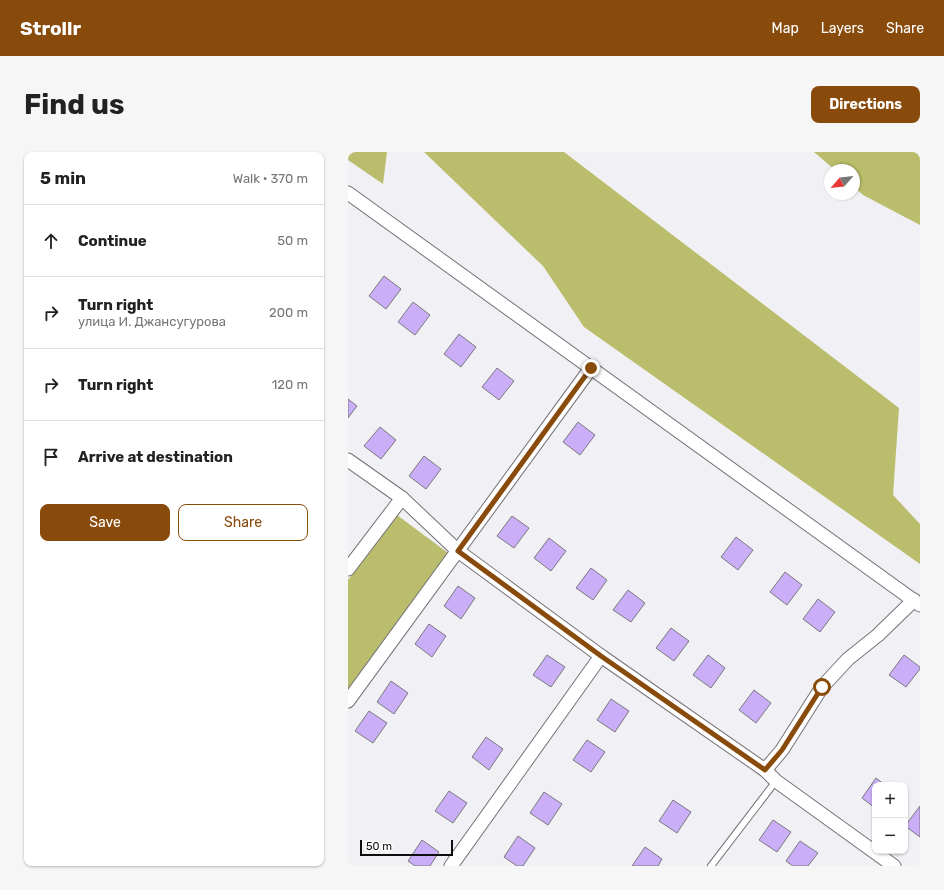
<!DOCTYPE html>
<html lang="en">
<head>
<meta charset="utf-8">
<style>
	:root { --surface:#fff; --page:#f6f6f6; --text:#222; --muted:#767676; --line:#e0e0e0; --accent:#894b0c }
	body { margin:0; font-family:Rubik,sans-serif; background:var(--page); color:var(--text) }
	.controls { position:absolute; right:12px; bottom:12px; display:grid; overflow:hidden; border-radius:8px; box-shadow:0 1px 3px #0004 }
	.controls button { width:36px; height:36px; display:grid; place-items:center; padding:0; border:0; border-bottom:1px solid var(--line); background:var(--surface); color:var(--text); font:20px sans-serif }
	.compass { position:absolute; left:476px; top:12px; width:36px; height:36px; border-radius:50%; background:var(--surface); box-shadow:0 1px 3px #0004; rotate:242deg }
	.scale { position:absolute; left:12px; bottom:10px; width:93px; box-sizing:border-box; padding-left:4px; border:2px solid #0e0e0f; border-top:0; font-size:11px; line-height:14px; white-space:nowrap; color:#0e0e0f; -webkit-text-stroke:3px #fefefe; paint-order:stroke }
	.stop { position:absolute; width:12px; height:12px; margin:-9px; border:3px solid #894b0c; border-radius:50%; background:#fff }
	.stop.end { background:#894b0c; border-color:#fff; box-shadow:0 1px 4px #0008 }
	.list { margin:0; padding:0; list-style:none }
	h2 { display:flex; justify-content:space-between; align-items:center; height:52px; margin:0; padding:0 16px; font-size:17px }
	h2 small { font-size:13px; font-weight:400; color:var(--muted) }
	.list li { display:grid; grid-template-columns:26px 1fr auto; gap:12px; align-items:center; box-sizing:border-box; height:72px; padding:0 16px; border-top:1px solid var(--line) }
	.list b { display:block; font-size:15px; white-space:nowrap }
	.list p { margin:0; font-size:13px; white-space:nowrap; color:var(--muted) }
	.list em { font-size:13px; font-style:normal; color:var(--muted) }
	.actions { display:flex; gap:8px; padding:12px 16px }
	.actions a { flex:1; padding:9px 0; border:1px solid var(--accent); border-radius:8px; text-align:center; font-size:14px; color:var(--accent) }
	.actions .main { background:var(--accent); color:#fff }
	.icon { flex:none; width:22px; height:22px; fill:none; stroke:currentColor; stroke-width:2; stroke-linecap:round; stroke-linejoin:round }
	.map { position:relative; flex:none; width:572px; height:714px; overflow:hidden; border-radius:8px }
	header { display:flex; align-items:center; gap:24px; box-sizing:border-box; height:56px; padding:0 20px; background:var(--accent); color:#fff }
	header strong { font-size:19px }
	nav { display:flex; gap:22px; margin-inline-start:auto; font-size:14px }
	.intro { display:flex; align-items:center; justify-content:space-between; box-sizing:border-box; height:96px; padding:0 24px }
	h1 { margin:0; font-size:28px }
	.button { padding:10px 18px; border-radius:8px; background:var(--accent); color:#fff; font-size:14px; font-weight:700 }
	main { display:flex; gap:24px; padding:0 24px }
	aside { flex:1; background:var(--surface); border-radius:8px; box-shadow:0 1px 3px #0004 }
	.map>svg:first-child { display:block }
</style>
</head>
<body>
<header>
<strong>Strollr</strong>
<nav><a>Map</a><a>Layers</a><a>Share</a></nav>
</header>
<div class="intro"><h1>Find us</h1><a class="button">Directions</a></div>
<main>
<aside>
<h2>5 min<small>Walk · 370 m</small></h2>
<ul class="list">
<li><svg class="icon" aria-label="ahead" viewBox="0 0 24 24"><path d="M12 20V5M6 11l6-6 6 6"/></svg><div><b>Continue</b></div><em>50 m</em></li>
<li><svg class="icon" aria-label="right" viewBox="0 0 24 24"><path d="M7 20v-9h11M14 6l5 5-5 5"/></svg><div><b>Turn right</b><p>улица И. Джансугурова</p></div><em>200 m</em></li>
<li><svg class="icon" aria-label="right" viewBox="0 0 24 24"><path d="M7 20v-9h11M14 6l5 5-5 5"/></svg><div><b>Turn right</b></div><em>120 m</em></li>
<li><svg class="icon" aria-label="arrive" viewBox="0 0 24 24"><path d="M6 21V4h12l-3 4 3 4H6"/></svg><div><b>Arrive at destination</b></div></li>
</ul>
<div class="actions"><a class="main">Save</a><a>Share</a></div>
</aside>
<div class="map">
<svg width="572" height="714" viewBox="0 0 572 714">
	<rect width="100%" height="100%" fill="#f1f0f4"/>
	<g fill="#babd6b">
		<polygon points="0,0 39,0 35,32 0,8"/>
		<polygon points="76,0 216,0 551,256 545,343 572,372 572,412 236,175 195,114"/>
		<polygon points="466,0 572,0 572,73 515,43 506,35 506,18 487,18"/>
		<polygon points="49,363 100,401 0,538 0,428"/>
	</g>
	<g fill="#caaef8" stroke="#7a797d">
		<polygon points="36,124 53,137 38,157 21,144"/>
		<polygon points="65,150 82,163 67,183 50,170"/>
		<polygon points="111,182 128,195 113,215 96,202"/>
		<polygon points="149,216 166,229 151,248 134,235"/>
		<polygon points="0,247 9,254 0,266"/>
		<polygon points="230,270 247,283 232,303 215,290"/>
		<polygon points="32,275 48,288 33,307 16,294"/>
		<polygon points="76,304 93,317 78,337 61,324"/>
		<polygon points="164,364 181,376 166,396 149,384"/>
		<polygon points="388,385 405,398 390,418 373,405"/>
		<polygon points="201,386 218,399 203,419 186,406"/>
		<polygon points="243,416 259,428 245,448 228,436"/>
		<polygon points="437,420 454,433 439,453 422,440"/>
		<polygon points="110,434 127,446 113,467 96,454"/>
		<polygon points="280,438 297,451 283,470 265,458"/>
		<polygon points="470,447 487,460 472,480 455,467"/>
		<polygon points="81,472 98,484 84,505 67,492"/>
		<polygon points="323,476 341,489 326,509 308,496"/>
		<polygon points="199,503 217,515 203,535 185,523"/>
		<polygon points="360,503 377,516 363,536 345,523"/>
		<polygon points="556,503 572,515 572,517 558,535 541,523"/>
		<polygon points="43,529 60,541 46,562 29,550"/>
		<polygon points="406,538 423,551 408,571 391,558"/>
		<polygon points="263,547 281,559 267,580 249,568"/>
		<polygon points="21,559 39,571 25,591 7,579"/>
		<polygon points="138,585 155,597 141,618 124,605"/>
		<polygon points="239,588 257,600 243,620 225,608"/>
		<polygon points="528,626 537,633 527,633 527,656 514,646"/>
		<polygon points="101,639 119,651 105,671 87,659"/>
		<polygon points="196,640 214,652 200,673 182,661"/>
		<polygon points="325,648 343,660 329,681 311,669"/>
		<polygon points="572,654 572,685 557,674"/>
		<polygon points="425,668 443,680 429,700 411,688"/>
		<polygon points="170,684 187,696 175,714 169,714 156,705"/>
		<polygon points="74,688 91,700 82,714 67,714 60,709"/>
		<polygon points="452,689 470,701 460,714 445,714 438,709"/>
		<polygon points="297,695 314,707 310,714 284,714"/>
	</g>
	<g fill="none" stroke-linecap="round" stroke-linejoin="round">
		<g stroke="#747276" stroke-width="8">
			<polyline id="lane" points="363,714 428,629"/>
		</g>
		<g stroke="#747276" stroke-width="15">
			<g id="street">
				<polyline points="0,41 572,453"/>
				<polyline points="0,308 54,346 110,399 253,504 417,618 428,629 546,714"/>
				<polyline points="0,417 54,346"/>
				<polyline points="0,549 243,216"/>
				<polyline points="417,618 434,598 474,535 500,507 530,483 566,448"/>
				<polyline points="103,714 253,504"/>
			</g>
		</g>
		<use href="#lane" stroke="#fff" stroke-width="6"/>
		<use href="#street" stroke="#fff" stroke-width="13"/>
	</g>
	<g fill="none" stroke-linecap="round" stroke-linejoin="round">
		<polyline stroke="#894b0c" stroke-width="5" points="243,216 110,399 253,504 417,618 434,598 474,535"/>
	</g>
</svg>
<div class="controls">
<button>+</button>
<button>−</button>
</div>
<svg class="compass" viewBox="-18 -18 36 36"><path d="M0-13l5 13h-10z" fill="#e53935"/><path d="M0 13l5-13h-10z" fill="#767676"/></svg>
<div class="scale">50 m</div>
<div class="stop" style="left:474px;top:535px"></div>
<div class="stop end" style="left:243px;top:216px"></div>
</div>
</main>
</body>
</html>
